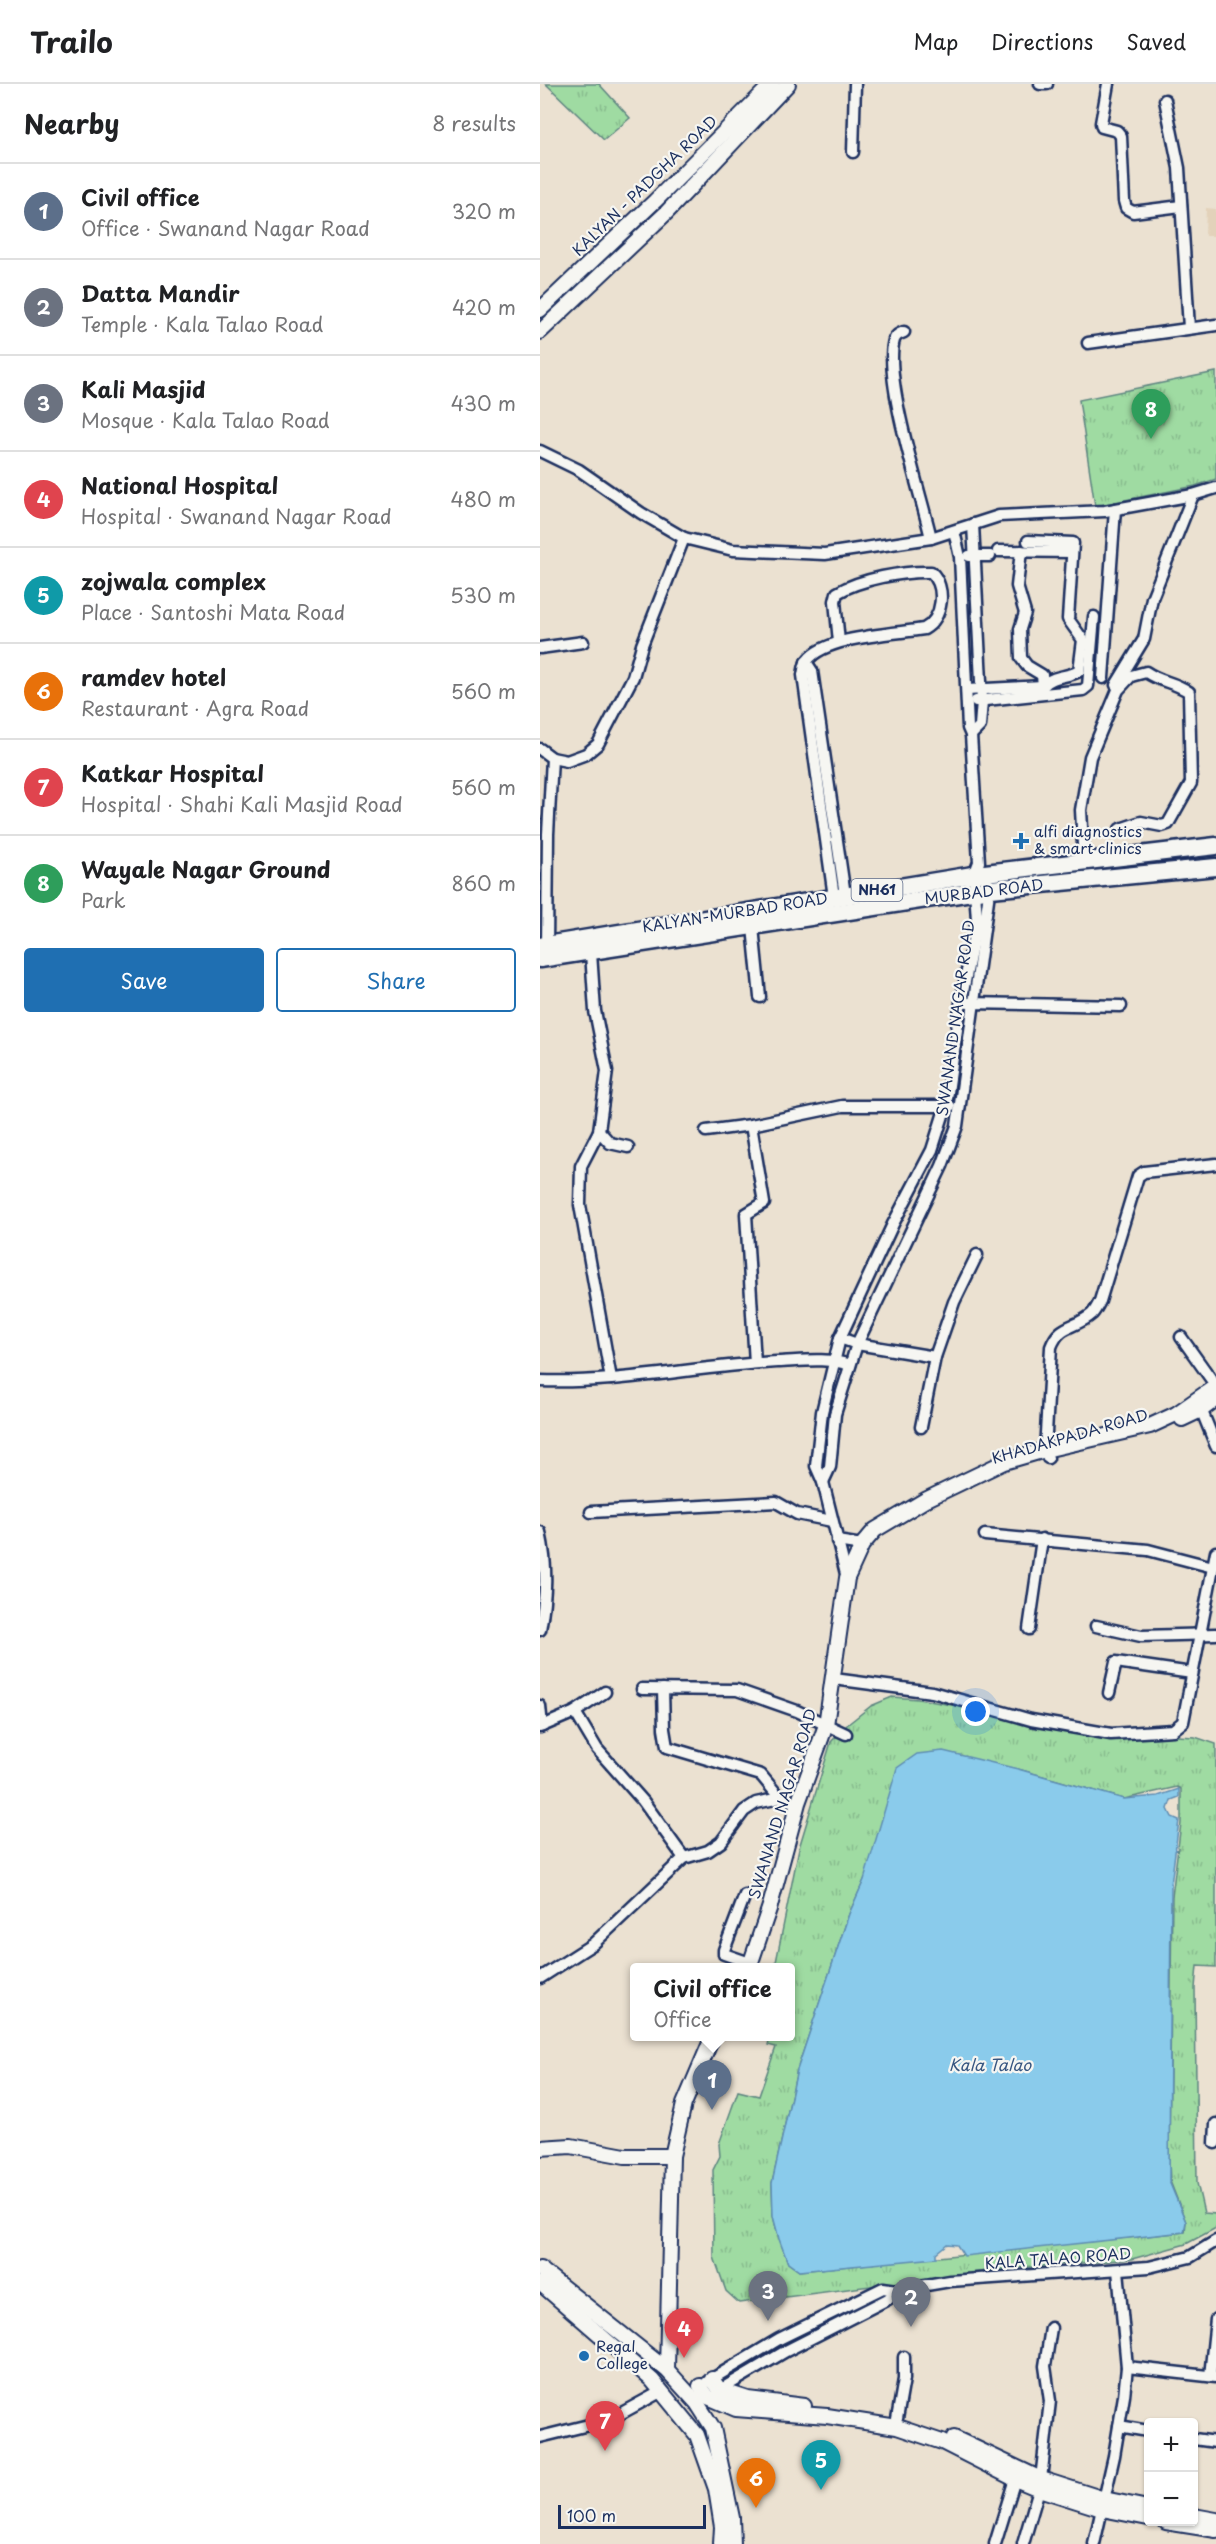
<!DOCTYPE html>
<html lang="en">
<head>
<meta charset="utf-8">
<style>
	:root { --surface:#fff; --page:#f6f6f6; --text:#202124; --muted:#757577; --line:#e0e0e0; --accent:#1f6fb2 }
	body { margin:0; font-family:"Playpen Sans",sans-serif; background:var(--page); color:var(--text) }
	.controls { position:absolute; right:18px; bottom:18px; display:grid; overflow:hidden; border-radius:6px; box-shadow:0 2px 4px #0004 }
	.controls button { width:54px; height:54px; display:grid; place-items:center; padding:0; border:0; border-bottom:2px solid var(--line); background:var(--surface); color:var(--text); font:30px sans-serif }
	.scale { position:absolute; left:18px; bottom:15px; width:148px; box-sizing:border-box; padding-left:6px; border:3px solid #1b2f5e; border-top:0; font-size:16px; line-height:21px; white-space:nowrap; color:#1b2f5e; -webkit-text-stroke:4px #f6f6f2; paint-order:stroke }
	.you { position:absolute; left:436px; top:1628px; width:21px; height:21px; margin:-15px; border:4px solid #fff; border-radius:50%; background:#1a73e8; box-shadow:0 0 0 9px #1a73e833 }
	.badge { display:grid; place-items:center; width:39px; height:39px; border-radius:50%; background:var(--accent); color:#fff; font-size:20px; font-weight:700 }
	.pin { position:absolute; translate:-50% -50px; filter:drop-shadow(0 2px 3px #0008) }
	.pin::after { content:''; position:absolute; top:32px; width:21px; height:18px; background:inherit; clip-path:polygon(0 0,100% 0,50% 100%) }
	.popup { position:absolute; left:90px; top:1879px; width:165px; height:78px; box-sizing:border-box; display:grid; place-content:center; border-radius:6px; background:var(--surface); filter:drop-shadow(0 2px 4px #0005); font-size:20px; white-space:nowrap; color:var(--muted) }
	.popup b { font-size:22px; color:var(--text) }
	.popup::after { content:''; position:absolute; left:50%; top:100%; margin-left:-12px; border:12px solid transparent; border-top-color:var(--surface) }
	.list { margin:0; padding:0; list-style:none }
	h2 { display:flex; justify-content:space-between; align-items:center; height:78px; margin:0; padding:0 24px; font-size:26px }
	h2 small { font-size:20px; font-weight:400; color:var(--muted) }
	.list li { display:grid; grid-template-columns:39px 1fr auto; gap:18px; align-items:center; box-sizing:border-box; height:96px; padding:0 24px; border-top:2px solid var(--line) }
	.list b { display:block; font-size:22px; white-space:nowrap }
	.list p { margin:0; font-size:20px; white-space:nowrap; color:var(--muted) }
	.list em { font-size:20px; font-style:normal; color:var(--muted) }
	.actions { display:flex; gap:12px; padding:18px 24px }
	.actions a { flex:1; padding:14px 0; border:2px solid var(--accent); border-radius:6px; text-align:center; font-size:21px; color:var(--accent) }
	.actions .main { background:var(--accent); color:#fff }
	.map { position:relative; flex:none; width:676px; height:2460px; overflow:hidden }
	header { display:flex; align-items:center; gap:36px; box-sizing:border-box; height:84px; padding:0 30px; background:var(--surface); border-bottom:2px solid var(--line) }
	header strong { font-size:28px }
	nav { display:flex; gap:33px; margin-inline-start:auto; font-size:21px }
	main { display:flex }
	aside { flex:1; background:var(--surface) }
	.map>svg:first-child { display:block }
</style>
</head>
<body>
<header>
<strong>Trailo</strong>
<nav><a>Map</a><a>Directions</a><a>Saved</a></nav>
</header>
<main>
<aside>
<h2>Nearby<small>8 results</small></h2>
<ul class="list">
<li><span class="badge" style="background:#5c6f8a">1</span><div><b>Civil office</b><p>Office · Swanand Nagar Road</p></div><em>320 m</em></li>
<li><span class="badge" style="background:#6b7280">2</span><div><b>Datta Mandir</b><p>Temple · Kala Talao Road</p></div><em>420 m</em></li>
<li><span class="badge" style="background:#6b7280">3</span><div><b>Kali Masjid</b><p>Mosque · Kala Talao Road</p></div><em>430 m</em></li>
<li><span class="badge" style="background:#e0444e">4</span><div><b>National Hospital</b><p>Hospital · Swanand Nagar Road</p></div><em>480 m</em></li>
<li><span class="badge" style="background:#0f9aa8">5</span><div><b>zojwala complex</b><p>Place · Santoshi Mata Road</p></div><em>530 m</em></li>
<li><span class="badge" style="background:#e8710a">6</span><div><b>ramdev hotel</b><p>Restaurant · Agra Road</p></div><em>560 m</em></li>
<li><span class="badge" style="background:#e0444e">7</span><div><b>Katkar Hospital</b><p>Hospital · Shahi Kali Masjid Road</p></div><em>560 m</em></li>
<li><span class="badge" style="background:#2e9e5b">8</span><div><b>Wayale Nagar Ground</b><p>Park</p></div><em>860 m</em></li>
</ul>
<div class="actions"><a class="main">Save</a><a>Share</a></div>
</aside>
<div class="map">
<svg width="676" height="2460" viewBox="0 0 676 2460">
	<defs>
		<pattern id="grass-tufts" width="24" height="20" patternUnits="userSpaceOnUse" patternTransform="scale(1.5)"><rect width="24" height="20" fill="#9fdba2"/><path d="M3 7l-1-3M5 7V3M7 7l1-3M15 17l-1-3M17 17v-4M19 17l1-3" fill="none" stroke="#88bc8e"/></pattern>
	</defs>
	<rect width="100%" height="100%" fill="#ebe1d1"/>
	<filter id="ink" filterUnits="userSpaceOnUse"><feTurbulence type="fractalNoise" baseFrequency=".0167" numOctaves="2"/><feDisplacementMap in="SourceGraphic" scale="12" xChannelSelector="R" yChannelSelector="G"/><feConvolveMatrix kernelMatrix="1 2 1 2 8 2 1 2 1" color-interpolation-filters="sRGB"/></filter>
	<g filter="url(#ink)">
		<polygon fill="#e3d2ba" points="666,124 676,125 676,152 665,152"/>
		<g fill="url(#grass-tufts)" stroke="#5d8580" stroke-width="1.5" fill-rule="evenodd">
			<polygon points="6,0 59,0 90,34 64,56"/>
			<polygon points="676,288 676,395 655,402 555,422 539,316"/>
			<path d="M352 1613 378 1615 561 1648 655 1653 676 1660V1883L657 1882 655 1904 657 2099 664 2129 676 2130V2144L646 2160 592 2175 454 2186 199 2219 186 2207 174 2173 173 2086 180 2072 179 2060 198 2007 219 2012 236 1963 228 1961 230 1953 250 1952V1884L235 1883 259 1764 291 1658 307 1641 331 1622ZM478 1685 584 1715 637 1703 641 1705V1739L632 1813 629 2078 630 2097 646 2138 645 2148 259 2187 248 2179 237 2148 233 2132 232 2099 257 1986 309 1830 325 1794Z"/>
		</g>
		<polygon fill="#8acbeb" stroke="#5e8db3" stroke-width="1.5" points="403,1667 478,1685 584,1715 618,1712 639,1705 639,1713 631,1716 628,1725 632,1733 639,1736 631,1801 629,2097 646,2138 644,2148 424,2172 417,2161 407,2160 396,2169 396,2174 259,2187 248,2179 239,2155 233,2132 232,2099 257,1986 309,1830 324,1796 357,1684 377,1670"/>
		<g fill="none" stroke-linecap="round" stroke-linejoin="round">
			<g stroke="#1b2f5e" stroke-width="15">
				<g id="minor">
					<polyline points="500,0 507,0"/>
					<polyline points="568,0 561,39 562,43 577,47 581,52 584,117 586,124 593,128 641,122"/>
					<polyline points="625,16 639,84 649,244"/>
					<polyline points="313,68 315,0"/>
					<path d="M364 248C359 250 356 251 354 256 343 295 381 410 391 454"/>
					<polyline points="548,259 676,241"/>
					<polyline points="0,367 39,386 101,429 144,454 193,466 285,470 391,454 459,432 565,427 653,411 676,404"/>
					<polyline points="458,467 532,468"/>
					<polyline points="481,467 477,502 485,529 480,545 481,574 487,582 502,591 503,602"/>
					<polyline points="429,472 450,472"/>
					<polyline points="0,564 43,558"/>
					<polyline points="266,578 272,587 305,811"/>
					<polyline points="563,594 575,425"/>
					<polyline points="576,601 604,555 612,514 653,411"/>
					<path d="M427 606 503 602C512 591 527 594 539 587L543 556 528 535 533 459 488 457"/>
					<polyline points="436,617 543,606 548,602 554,533"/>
					<polyline points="431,651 440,642 442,617 433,440"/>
					<polyline points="0,665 12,674 8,750 7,866"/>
					<polyline points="12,674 27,677 46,670 58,660 93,593 102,561 144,454"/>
					<path d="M544 778 541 726 550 673 578 606 591 592 606 588C622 599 633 597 649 608L651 699 628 740 622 742 601 738 580 745"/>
					<path d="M294 813 263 591C264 587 264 581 267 577 285 552 354 550 384 545 403 535 407 503 391 488 364 487 320 495 297 509L295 517 299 558"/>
					<polyline points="213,843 220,913"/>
					<polyline points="51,869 55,927 67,987 59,1047 70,1059 88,1063"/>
					<polyline points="428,919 581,922"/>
					<polyline points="211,1041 224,1119 206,1130 215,1279"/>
					<polyline points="59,1047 41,1082 40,1121 71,1295"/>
					<polyline points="166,1047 211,1041 302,1022 410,1022"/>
					<polyline points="641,1253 676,1302"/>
					<polyline points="300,1254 317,1260 395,1273"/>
					<path d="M0 1297C79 1300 158 1282 237 1278 262 1277 286 1273 310 1281"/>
					<polyline points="659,1320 676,1362"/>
					<polyline points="381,1343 395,1273 414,1218 437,1171"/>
					<path d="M508 1374 505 1366 511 1263C520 1239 535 1245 552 1230 555 1227 558 1221 560 1217L598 1092 604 1088 676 1080"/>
					<polyline points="283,1398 290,1383 295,1330 317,1260 402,1082 417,1042 450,801"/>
					<polyline points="51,1428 236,1418 257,1430 292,1437"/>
					<path d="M0 1448C8 1484 6 1511 0 1546"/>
					<polyline points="445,1451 608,1466 673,1483"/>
					<polyline points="297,1457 322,1461"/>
					<polyline points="307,1494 283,1398 276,1382 282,1328 300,1254 353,1140 392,1066 406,1022 421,918 437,836 434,791 439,778 431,651 428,644 420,473 414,447"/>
					<polyline points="556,1542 601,1552 676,1550"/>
					<polyline points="489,1545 502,1455"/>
					<polyline points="294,1595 392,1608 491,1636 571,1650 633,1646 643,1638 676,1468"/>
					<polyline points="102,1605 197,1606 257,1627 306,1650"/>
					<polyline points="123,1605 124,1645 127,1663 221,1691 240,1714"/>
					<polyline points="569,1609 576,1578 652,1589"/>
					<polyline points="0,1622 2,1642"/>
					<polyline points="35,1628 57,1665 103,1717 144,1774"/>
					<polyline points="0,1643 35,1628 65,1608"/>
					<polyline points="205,1811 184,1866 184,1870 210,1879"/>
					<polyline points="0,1894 53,1860 144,1774 168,1767 181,1758 204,1727 216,1719 240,1714 258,1719"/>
					<polyline points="675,2059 676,2040"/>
					<polyline points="587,2283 676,2293"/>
					<polyline points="670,2292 676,2235"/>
					<polyline points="167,2298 239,2255 343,2204 357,2206 410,2197 609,2183 650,2173 676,2157"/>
					<polyline points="178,2307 246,2267 348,2215 357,2206"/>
					<polyline points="357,2335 364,2295 364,2273"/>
					<polyline points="579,2342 608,2347"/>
					<polyline points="0,2353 69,2336 122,2307"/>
					<polyline points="654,2355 676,2358"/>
					<polyline points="501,2395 510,2317 505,2282 511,2244"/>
					<polyline points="455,2460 475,2395"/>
					<polyline points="483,2460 499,2405"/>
					<polyline points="554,2460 574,2372 584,2312 587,2283 578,2186"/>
				</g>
			</g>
			<g stroke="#1b2f5e" stroke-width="18">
				<g id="major">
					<polyline points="0,226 115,117 232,0"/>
					<polyline points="0,248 126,129 248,0"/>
					<polyline points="642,1335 661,1326 676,1315"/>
					<polyline points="209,1884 230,1822 258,1719 286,1641 307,1494 322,1461 335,1446 387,1415 464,1378 505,1366 610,1342 636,1330 676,1302"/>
					<polyline points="0,2064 31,2062 85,2072 132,2072"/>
					<polyline points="0,2185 127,2286 157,2319 173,2344 192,2434 193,2460"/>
					<polyline points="0,2199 112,2296 157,2351 176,2405 182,2443 181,2460"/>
					<polyline points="127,2286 132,2072 144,2020 173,1952"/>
					<polyline points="172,2295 180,2306 208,2315 264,2322"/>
					<polyline points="160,2302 168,2313 196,2325 287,2332 357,2343 402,2358 475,2395 499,2405 562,2425 608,2434"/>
					<polyline points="414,2354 501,2395 564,2415 608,2424"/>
					<polyline points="654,2432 676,2436"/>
					<polyline points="626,2438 676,2446"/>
				</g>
			</g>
			<g stroke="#1b2f5e" stroke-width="21">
				<g id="highway">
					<polyline points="0,862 445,789 676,762"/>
					<polyline points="0,875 451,805 676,783"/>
				</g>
			</g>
			<use href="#minor" stroke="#f6f6f2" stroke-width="10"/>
			<use href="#major" stroke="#f6f6f2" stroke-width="14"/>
			<use href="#highway" stroke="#f6f6f2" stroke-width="16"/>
		</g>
	</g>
	<g fill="#1f6fb2" stroke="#f6f6f2" stroke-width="2">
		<path d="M478 748h6v6h6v6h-6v6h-6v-6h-6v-6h6z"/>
		<circle cx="44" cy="2272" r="6"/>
	</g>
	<g text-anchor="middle" stroke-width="4.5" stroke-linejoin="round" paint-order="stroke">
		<rect fill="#f6f6f2" stroke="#5d6b8a" stroke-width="1.5" x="311.5" y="795" width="51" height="22" rx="4.5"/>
		<g font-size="14" font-weight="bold" fill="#1b2f5e">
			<text x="337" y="811">NH61</text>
		</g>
		<g font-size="15" fill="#1b2f5e" stroke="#f6f6f2">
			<text transform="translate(105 102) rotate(-44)" y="5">KALYAN - PADGHA ROAD</text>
			<text transform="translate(444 808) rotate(-7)" y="5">MURBAD ROAD</text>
			<text transform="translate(195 829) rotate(-9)" y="5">KALYAN-MURBAD ROAD</text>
			<text transform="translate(416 934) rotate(-82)" y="5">SWANAND NAGAR ROAD</text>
			<text transform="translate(530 1353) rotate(-16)" y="5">KHADAKPADA ROAD</text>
			<text transform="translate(243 1720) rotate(-73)" y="5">SWANAND NAGAR ROAD</text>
			<text transform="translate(518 2175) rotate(-4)" y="5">KALA TALAO ROAD</text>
		</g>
		<g font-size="15" fill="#1b2f5e" stroke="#f6f6f2" text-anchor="start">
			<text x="494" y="753">alfi diagnostics<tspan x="494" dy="17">&amp; smart clinics</tspan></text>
			<text x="56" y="2268">Regal<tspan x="56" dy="17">College</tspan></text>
		</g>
		<g font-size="16" font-style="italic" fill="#375681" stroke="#f6f6f2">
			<text x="450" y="1987">Kala Talao</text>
		</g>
	</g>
</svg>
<div class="controls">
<button>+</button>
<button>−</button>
</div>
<div class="scale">100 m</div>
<div class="you"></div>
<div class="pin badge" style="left:172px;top:2026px;background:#5c6f8a">1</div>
<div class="popup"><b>Civil office</b>Office</div>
<div class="pin badge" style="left:371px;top:2243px;background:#6b7280">2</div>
<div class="pin badge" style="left:228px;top:2237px;background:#6b7280">3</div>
<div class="pin badge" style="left:144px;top:2274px;background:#e0444e">4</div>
<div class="pin badge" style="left:281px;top:2406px;background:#0f9aa8">5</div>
<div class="pin badge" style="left:216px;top:2424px;background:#e8710a">6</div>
<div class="pin badge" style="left:65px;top:2367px;background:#e0444e">7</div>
<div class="pin badge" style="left:611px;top:355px;background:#2e9e5b">8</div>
</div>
</main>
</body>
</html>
